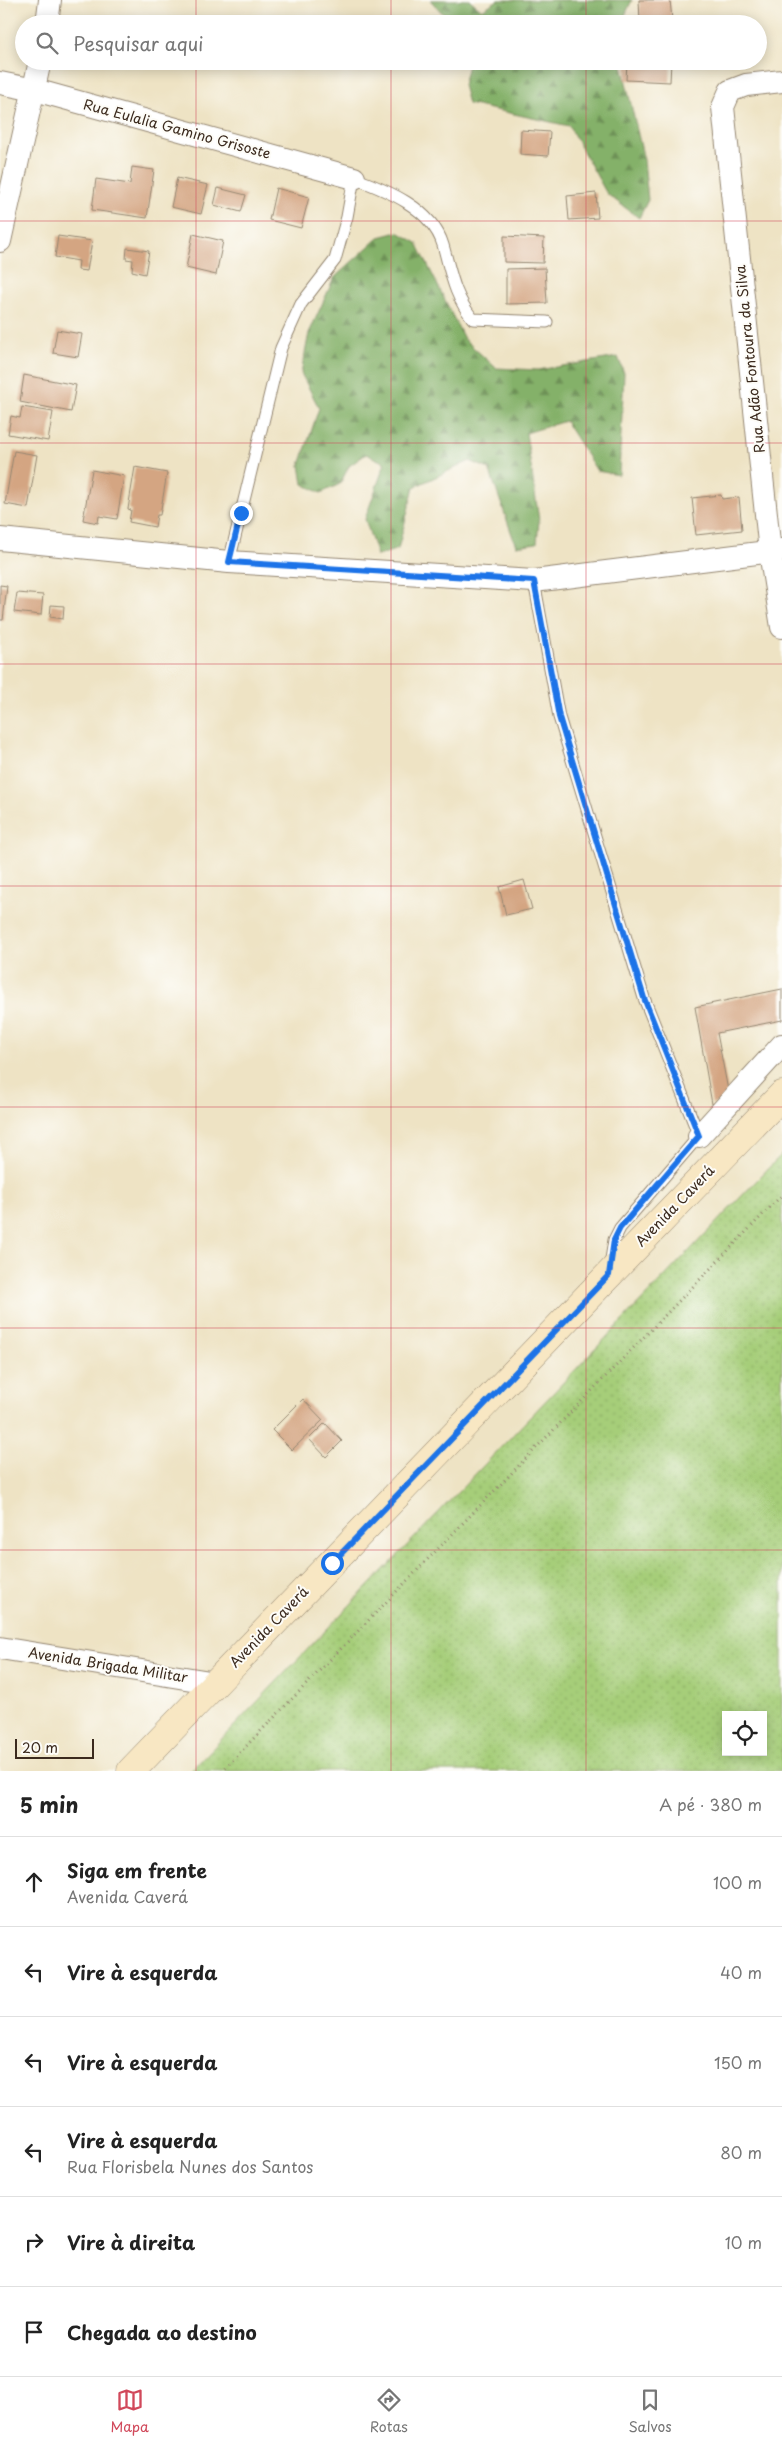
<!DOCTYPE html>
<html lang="pt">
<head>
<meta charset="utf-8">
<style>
	:root { --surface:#fff; --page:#f2f2f2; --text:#222; --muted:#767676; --line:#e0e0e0; --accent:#d1495b }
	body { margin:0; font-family:"Playpen Sans",sans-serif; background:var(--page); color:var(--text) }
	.controls { position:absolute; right:15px; bottom:15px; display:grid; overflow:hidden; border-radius:0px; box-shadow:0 2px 12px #0003 }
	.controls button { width:45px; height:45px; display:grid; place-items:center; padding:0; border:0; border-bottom:1px solid var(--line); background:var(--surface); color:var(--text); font:25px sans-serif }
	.scale { position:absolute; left:15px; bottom:12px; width:79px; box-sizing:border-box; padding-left:5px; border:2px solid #3b2a1e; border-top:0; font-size:14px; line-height:18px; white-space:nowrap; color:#3b2a1e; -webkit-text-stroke:4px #fdfcf7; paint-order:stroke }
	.stop { position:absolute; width:15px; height:15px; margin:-11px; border:4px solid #1a73e8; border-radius:50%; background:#fff }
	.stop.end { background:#1a73e8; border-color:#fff; box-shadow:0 1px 5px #0008 }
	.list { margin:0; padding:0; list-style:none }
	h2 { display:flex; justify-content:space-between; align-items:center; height:65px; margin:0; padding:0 20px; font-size:21px }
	h2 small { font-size:16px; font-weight:400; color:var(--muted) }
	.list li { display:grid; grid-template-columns:32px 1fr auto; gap:15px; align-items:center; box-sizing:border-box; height:90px; padding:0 20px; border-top:1px solid var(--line) }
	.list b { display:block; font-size:19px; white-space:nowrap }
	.list p { margin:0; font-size:16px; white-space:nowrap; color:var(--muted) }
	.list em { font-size:16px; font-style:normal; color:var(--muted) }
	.icon { flex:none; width:28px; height:28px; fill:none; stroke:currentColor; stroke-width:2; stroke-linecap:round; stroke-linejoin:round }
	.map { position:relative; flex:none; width:782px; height:1771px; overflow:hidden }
	.search { position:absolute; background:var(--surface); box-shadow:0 2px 12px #0003; left:15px; right:15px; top:15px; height:55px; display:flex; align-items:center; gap:12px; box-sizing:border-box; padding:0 18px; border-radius:28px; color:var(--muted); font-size:19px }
	.sheet { height:605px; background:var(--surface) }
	nav { display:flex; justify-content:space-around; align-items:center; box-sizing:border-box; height:70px; border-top:1px solid var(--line); background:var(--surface); font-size:14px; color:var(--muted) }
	nav a { display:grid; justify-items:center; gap:2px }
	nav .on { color:var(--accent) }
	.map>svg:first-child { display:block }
</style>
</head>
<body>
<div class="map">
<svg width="782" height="1771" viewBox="0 0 782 1771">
	<defs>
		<pattern id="grass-dots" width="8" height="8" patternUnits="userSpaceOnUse" patternTransform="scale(1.25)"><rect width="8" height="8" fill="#a6ce79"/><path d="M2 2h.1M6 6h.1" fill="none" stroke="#90b168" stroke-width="1.8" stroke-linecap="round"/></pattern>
		<pattern id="forest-firs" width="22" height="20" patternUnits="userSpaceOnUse" patternTransform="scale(1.25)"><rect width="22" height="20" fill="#84b169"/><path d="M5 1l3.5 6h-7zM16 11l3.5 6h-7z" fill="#6d9056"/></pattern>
	</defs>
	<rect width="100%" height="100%" fill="#fdfcf7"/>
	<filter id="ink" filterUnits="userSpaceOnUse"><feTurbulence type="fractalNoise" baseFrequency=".02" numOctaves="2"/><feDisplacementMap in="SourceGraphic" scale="10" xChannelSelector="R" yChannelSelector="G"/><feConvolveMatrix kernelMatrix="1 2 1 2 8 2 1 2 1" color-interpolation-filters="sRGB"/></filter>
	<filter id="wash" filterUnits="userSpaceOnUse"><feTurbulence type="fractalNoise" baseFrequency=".0096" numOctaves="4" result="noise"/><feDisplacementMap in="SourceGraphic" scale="20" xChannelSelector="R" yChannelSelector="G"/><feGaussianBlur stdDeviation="1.12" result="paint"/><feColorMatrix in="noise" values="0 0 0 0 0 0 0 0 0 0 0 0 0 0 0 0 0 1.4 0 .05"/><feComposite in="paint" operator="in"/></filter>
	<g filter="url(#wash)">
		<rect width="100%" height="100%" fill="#eee3c4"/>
		<path fill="url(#grass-dots)" stroke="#707c4c" fill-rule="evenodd" d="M782 1154V1771H191ZM726 1715H763V1752H726Z"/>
		<g fill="url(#forest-firs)" stroke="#606e44">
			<polygon points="430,0 470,0 482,10 498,0 632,0 621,24 453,24"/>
			<polygon points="469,61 621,61 644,160 648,200 639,218 607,194 569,126 468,104 463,85"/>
			<polygon points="398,232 417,243 464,339 496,368 538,370 618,357 624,373 619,475 597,471 565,421 526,433 539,520 537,543 516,546 489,469 470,461 414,487 398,549 377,556 365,519 385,463 366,454 349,466 340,484 321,493 303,484 300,465 319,408 301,373 309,333 334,278 379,237"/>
		</g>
		<g id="blocks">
			<g fill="#d4a582">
				<polygon points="639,0 670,0 672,20 640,22"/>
				<polygon points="627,61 671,61 670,82 626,80"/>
				<polygon points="521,130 550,132 548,156 520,154"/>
				<polygon points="132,167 154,170 147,218 92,210 96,179 130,184"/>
				<polygon points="177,178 208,185 201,214 171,207"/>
				<polygon points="218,188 246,195 241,212 214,205"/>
				<polygon points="276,188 309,197 301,228 269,220"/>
				<polygon points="596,193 598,218 569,220 567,196"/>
				<polygon points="193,234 223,241 216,275 186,268"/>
				<polygon points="58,236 92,241 87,271 78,270 79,261 55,257"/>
				<polygon points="504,236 544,238 543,263 504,262"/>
				<polygon points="127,248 149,251 145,274 132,271 133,260 126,259"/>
				<polygon points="545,268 547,303 506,304 506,269"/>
				<polygon points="57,330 82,334 78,357 53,353"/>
				<polygon points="24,375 76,385 71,412 20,402"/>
				<polygon points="22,407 53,412 48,441 8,434 11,416 20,418"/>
				<polygon points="14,451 37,455 28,508 5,504"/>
				<polygon points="135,467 167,473 160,515 157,515 155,527 129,522 131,510 128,509"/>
				<polygon points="92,470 124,476 117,519 99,516 98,523 83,520"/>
				<polygon points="721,495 722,499 739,497 742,530 696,535 692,498"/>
				<polygon points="0,585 7,586 3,620 0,620"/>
				<polygon points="17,593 43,595 41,615 14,612"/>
				<polygon points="51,605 64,606 63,619 50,617"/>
				<polygon points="524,880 532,909 506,915 499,887"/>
				<polygon points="782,989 782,1020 717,1033 730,1101 712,1104 695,1007"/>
				<polygon points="303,1399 323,1420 292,1450 272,1430"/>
				<polygon points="325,1423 342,1441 326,1457 309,1439"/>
			</g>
		</g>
	</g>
	<g filter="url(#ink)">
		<use href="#blocks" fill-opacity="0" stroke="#948671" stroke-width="1"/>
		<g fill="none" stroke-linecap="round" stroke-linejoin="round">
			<g stroke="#948671" stroke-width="13">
				<g id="lane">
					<path d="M229 562 281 348 301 304 335 260 347 217 354 178C386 190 432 208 443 245 451 273 454 296 473 319L547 322"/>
					<polyline points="534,581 559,717 644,998 699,1136 620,1228 614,1240 610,1266"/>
				</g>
			</g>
			<g stroke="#948671" stroke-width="24">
				<g id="street">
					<polyline points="47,24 50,0"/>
					<polyline points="782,81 746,85 730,91 723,107 770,552 782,627"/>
					<polyline points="0,83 35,90 354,178"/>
					<polyline points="0,241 40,61"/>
					<polyline points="0,539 229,562 534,581 782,550"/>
					<polyline points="699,1136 782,1045"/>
					<polyline points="0,1648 216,1683"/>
				</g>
			</g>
			<g stroke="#948671" stroke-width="29">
				<polyline id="secondary" points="131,1771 782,1095"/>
			</g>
			<polyline stroke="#948671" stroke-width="3" stroke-dasharray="1 4" stroke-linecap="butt" points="222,1771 782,1195"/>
			<use href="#lane" stroke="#fff" stroke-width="11"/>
			<use href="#street" stroke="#fff" stroke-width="22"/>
			<use href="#secondary" stroke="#f8e7c3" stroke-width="28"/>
		</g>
	</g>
	<g fill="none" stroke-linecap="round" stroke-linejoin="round" filter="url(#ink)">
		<polyline stroke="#1a73e8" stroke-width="6" points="241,513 229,562 534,581 559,717 644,998 699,1136 620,1228 614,1240 609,1275 332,1563"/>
	</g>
	<path fill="none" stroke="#d1495b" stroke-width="1" stroke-opacity="0.55" d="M196 0V24M391 0V24M586 0V24M196 61V1771M391 61V1771M586 61V1771M0 221H782M0 443H782M0 664H782M0 886H782M0 1107H782M0 1328H782M0 1550H782"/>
	<g text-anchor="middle" stroke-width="4" stroke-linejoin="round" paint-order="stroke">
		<g font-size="14" fill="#3b2a1e" stroke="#fdfcf7">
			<text transform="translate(177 129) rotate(15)" y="5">Rua Eulalia Gamino Grisoste</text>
			<text transform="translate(750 359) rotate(-96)" y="5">Rua Adão Fontoura da Silva</text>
			<text transform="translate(675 1206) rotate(-46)" y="5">Avenida Caverá</text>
			<text transform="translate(269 1627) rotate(-46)" y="5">Avenida Caverá</text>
			<text transform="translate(108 1665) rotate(9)" y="5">Avenida Brigada Militar</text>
		</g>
	</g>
</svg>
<div class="controls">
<button><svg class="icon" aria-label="locate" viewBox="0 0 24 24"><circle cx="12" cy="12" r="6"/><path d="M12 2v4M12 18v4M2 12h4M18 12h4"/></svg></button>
</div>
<div class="scale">20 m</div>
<div class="stop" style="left:332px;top:1563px"></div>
<div class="stop end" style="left:241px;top:513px"></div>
<div class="search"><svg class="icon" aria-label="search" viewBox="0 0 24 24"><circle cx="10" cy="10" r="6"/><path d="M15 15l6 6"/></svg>Pesquisar aqui</div>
</div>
<section class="sheet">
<h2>5 min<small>A pé · 380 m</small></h2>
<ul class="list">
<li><svg class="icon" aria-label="ahead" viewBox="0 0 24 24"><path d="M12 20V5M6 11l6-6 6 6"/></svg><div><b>Siga em frente</b><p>Avenida Caverá</p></div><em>100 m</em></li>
<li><svg class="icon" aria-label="left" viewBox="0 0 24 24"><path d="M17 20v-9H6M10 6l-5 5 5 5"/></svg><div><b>Vire à esquerda</b></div><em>40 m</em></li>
<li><svg class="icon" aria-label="left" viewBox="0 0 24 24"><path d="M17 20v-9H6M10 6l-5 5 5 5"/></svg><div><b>Vire à esquerda</b></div><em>150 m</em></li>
<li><svg class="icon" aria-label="left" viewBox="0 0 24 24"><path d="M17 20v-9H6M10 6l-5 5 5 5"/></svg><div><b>Vire à esquerda</b><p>Rua Florisbela Nunes dos Santos</p></div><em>80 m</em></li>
<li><svg class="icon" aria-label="right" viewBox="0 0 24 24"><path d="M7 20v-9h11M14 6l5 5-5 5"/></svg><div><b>Vire à direita</b></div><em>10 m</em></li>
<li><svg class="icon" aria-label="arrive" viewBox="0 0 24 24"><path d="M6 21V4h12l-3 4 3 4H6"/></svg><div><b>Chegada ao destino</b></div></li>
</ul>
</section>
<nav>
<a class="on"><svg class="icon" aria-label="map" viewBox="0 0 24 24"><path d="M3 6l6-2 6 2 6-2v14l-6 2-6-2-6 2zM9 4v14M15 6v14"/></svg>Mapa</a>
<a><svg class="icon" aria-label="directions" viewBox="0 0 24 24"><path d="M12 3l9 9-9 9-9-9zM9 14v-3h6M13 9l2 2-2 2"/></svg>Rotas</a>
<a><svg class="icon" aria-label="saved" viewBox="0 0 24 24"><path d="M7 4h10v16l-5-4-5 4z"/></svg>Salvos</a>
</nav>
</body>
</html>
